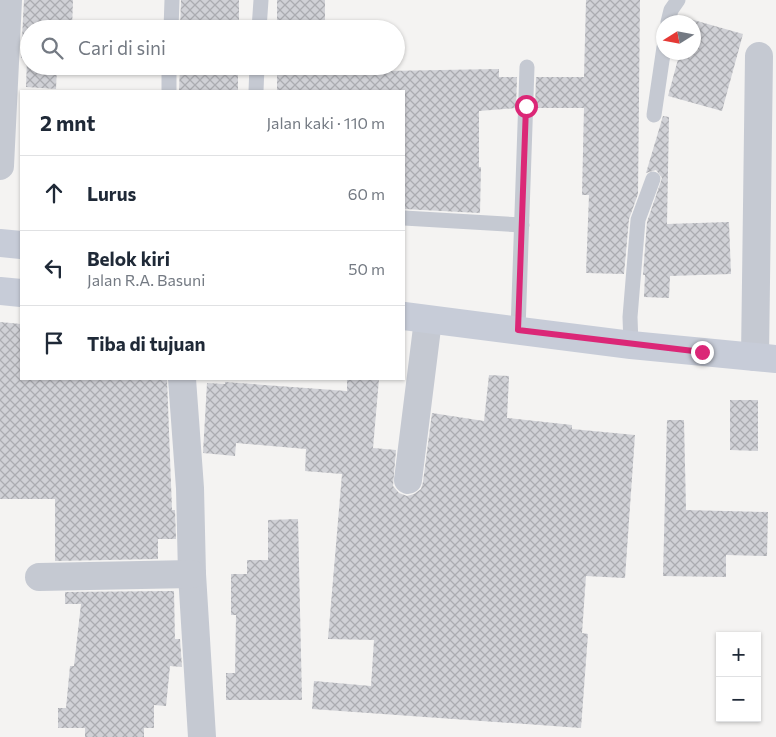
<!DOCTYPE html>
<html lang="id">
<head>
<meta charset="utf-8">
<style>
	:root { --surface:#fff; --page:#f2f2f3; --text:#1f2937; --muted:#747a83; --line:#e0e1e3 }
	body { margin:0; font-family:Commissioner,sans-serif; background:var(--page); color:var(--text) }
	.controls { position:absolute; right:15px; bottom:15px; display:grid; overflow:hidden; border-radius:0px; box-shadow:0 1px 4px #0004 }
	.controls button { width:45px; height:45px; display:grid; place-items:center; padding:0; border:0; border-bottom:1px solid var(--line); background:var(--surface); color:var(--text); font:25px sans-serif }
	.compass { position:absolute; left:656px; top:15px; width:45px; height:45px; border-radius:50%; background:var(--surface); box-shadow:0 1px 4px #0004; rotate:259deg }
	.stop { position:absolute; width:15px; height:15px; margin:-11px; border:4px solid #db2777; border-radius:50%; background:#fff }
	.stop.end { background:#db2777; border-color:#fff; box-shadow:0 1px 5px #0008 }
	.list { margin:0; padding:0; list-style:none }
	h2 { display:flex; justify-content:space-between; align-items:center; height:65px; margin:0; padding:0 20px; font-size:21px }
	h2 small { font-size:16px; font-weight:400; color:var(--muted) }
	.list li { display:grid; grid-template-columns:32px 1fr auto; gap:15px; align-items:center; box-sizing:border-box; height:75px; padding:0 20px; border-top:1px solid var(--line) }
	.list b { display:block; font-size:19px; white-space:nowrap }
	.list p { margin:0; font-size:16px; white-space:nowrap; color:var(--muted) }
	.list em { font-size:16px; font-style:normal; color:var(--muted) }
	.icon { flex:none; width:28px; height:28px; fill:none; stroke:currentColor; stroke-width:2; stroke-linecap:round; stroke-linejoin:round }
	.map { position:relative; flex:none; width:776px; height:737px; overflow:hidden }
	.search { position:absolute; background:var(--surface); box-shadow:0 1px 4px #0004; left:20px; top:20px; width:385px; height:55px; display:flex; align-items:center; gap:12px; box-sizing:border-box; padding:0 18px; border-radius:28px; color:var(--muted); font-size:19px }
	.panel { position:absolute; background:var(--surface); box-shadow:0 1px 4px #0004; left:20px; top:90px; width:385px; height:290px; border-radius:0px }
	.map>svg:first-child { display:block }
</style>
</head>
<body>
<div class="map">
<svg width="776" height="737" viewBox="0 0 776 737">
	<defs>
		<pattern id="building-cross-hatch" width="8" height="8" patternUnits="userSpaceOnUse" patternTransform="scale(1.25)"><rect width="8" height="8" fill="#d0d1d6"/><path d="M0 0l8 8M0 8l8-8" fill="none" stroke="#abacb1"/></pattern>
	</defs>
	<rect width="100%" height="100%" fill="#f4f3f2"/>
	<g fill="url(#building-cross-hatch)">
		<polygon points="24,0 73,0 72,29 29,29 29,66 57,66 56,89 26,87 27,58 21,58"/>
		<polygon points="181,0 239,0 239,29 180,29"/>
		<rect x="277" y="0" width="48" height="29"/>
		<polygon points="586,0 640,0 638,194 629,219 624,274 586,273 589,195 582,195 584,108 535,108 536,77 584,77"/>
		<polygon points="690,19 743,34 722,111 668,96 680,52 694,52 694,22 689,22"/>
		<polygon points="180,66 238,66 238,91 179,91"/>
		<polygon points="277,66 325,66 325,72 499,69 499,77 517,77 516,108 479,111 479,167 481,167 480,213 404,209 404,91 277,91"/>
		<polygon points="663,116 669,117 667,224 729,222 731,274 670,276 669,298 644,297 645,275 643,275 647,222 662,178 656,170 646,173"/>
		<polygon points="0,322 21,324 21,379 167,379 172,510 175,510 176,539 158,539 158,559 55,561 55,499 0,499"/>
		<polygon points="489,375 509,376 507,418 572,425 572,429 635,435 625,578 586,576 582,633 588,634 581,728 312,709 314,681 371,686 374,640 328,639 342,474 305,471 306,449 236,443 235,456 203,453 207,383 225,384 225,382 347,391 347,379 379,379 373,448 396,450 393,486 399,493 407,496 414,494 421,489 423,482 432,413 484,421"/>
		<polygon points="730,400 758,400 758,451 730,450"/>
		<polygon points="667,420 684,420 686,510 768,512 767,556 726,555 726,577 663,576"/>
		<polygon points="298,519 302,700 226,700 226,673 235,673 236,615 231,615 231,574 247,574 247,560 268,560 268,520"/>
		<polygon points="174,591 175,639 180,639 182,667 170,666 166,706 154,705 154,728 144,728 144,737 85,737 85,728 58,728 58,708 66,708 70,666 74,666 81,604 65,604 65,592"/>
	</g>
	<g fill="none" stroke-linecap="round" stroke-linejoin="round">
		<g stroke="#c5c9d2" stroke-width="15">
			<polyline points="668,22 671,10 678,0"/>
			<polyline points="171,29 172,0"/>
			<polyline points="259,29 261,0"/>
			<polyline points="169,91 169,66"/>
			<polyline points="256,91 257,66"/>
			<polyline points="654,115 664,47"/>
			<polyline points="404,218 522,225"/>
			<polyline points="518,330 527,67"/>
			<polyline points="631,345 630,317 638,220 653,179"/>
		</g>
		<g stroke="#c5c9d2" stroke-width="28">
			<polyline points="0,166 8,0"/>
			<polyline points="755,357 759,56"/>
			<polyline points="182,379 190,488 192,574 202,737"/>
			<polyline points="408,480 428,320"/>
			<polyline points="39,577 192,574"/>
		</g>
		<g stroke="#c7ccd8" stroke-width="28">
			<polyline points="0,243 21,245"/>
			<polyline points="0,291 21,293"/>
			<polyline points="404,316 631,345 776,359"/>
		</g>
	</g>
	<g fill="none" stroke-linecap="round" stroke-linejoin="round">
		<polyline stroke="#db2777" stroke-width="6" points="526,106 518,330 702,352"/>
	</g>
</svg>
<div class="controls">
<button>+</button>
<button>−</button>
</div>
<svg class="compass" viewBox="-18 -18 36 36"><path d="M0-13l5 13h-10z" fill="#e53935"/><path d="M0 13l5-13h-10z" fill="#747a83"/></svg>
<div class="stop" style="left:526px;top:106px"></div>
<div class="stop end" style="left:702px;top:352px"></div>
<div class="search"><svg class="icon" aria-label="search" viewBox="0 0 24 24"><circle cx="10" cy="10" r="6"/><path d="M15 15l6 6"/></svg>Cari di sini</div>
<section class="panel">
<h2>2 mnt<small>Jalan kaki · 110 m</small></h2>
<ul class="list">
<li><svg class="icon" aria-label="ahead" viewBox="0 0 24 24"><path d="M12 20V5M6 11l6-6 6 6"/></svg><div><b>Lurus</b></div><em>60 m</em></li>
<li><svg class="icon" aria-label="left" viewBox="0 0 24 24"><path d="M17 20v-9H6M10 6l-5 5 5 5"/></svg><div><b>Belok kiri</b><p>Jalan R.A. Basuni</p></div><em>50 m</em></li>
<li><svg class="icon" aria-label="arrive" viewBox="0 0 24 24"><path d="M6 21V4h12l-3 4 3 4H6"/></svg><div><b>Tiba di tujuan</b></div></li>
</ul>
</section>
</div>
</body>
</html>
